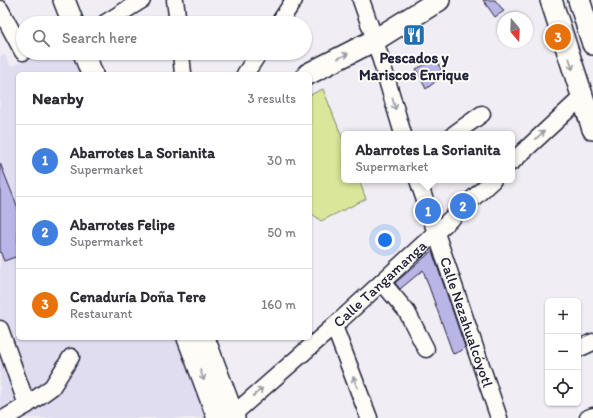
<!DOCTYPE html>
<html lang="en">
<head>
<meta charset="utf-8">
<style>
	:root { --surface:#fff; --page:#f2f2f3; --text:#2b2b33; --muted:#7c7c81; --line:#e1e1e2; --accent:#b45309 }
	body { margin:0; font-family:Itim,sans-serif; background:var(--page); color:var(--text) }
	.controls { position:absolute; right:12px; bottom:12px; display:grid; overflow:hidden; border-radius:6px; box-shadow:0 1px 3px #0004 }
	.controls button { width:36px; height:36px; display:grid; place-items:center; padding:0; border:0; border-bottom:1px solid var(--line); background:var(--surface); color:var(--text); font:20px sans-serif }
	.compass { position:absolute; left:497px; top:12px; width:36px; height:36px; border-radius:50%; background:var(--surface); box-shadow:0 1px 3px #0004; rotate:161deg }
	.you { position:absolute; left:385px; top:240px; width:14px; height:14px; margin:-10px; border:3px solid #fff; border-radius:50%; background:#1a73e8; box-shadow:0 0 0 6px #1a73e833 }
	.badge { display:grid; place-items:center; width:26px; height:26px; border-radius:50%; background:var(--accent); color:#fff; font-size:13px; font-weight:700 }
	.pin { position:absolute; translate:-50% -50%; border:2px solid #fff; box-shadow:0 1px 4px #0006 }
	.popup { position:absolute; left:341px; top:131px; width:174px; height:52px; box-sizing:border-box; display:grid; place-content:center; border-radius:6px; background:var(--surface); filter:drop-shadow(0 1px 3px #0005); font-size:13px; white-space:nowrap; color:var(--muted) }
	.popup b { font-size:15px; color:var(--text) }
	.popup::after { content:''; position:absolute; left:50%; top:100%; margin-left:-8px; border:8px solid transparent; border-top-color:var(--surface) }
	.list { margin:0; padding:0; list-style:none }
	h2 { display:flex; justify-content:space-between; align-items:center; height:52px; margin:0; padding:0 16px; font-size:17px }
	h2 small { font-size:13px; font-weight:400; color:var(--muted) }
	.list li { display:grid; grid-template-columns:26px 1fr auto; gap:12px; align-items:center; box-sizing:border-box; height:72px; padding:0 16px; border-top:1px solid var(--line) }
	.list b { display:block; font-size:15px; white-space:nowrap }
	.list p { margin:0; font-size:13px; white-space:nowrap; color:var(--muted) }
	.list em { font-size:13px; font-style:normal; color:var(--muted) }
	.icon { flex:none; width:22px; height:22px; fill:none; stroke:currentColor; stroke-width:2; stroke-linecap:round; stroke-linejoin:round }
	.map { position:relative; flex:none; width:593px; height:418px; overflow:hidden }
	.search { position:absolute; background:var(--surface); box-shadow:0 1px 3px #0004; left:16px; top:16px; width:296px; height:44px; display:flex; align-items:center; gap:10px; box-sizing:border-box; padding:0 14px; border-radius:22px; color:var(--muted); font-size:15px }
	.panel { position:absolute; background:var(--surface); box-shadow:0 1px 3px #0004; left:16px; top:72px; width:296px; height:268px; border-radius:6px }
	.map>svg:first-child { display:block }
</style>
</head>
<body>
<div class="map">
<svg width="593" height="418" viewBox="0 0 593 418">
	<rect width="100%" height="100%" fill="#f0eef4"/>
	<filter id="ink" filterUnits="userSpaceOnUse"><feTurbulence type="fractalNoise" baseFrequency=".025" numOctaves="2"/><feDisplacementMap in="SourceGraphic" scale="8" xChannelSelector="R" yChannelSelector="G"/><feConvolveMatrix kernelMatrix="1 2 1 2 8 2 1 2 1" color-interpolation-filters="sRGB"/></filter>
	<g filter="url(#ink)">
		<polygon fill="#e0ddf0" points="43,53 73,53 81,74 18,74 18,338 178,338 207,418 0,418 0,56 4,54 11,66"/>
		<polygon fill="#dae699" stroke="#7e846a" points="323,89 344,142 344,180 359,180 366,199 321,221 310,212 310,95"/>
		<g fill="#bab5e7" stroke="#22223b">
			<polygon points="483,0 495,0 504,11 495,17"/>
			<polygon points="436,59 444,75 426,89 416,69"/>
			<polygon points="0,163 18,208 18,256 4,261 0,251"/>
			<polygon points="432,251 465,347 461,351 453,354 423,270 400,289 395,283"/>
		</g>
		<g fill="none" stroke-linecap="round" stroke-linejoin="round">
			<g stroke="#22223b" stroke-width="19">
				<g id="minor">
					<polyline points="175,0 178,23"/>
					<polyline points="361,0 375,40 403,134"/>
					<polyline points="0,9 23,52"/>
					<polyline points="105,23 142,0"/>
					<polyline points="279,23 294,0"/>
					<polyline points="181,53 183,74"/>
					<polyline points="245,74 259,53"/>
					<polyline points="454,134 482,114"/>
					<polyline points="512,162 582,97"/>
					<path id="s1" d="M418 180 499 418"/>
					<polyline points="382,282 407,312 426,349"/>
					<polyline points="334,326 369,418"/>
					<polyline points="0,329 27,405"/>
					<polyline points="580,348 593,342"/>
					<polyline points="5,418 27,405 52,387 71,357"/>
					<path id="s2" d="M229 418 334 326 493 180"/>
					<polyline points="588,418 593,416"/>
				</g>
			</g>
			<g stroke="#22223b" stroke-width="24">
				<g id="major">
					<polyline points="64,0 73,23"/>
					<polyline points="551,0 593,129"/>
					<polyline points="579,0 593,44"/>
					<polyline points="84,53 92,74"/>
					<polyline points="308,74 375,40 439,0"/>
					<polyline points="188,338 218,418"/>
					<polyline points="204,338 234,418"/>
				</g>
			</g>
			<use href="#minor" stroke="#fdfcf7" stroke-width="16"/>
			<use href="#major" stroke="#fdfcf7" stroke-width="21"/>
		</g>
		<defs><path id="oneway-shaft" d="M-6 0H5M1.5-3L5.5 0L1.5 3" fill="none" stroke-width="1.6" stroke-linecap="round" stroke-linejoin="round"/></defs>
		<g stroke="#9a9aa2">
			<use href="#oneway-shaft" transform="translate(343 56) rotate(-27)"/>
			<use href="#oneway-shaft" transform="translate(571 64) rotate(73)"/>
			<use href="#oneway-shaft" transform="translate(394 104) rotate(74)"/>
			<use href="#oneway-shaft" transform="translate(540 135) rotate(-43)"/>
			<use href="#oneway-shaft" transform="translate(202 375) rotate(70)"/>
			<use href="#oneway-shaft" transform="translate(355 382) rotate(-111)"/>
			<use href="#oneway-shaft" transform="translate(258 392) rotate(-41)"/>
		</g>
	</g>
	<defs>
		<g id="restaurant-square" transform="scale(1.15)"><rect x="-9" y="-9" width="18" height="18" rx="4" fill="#1f6fb2" stroke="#fdfcf7"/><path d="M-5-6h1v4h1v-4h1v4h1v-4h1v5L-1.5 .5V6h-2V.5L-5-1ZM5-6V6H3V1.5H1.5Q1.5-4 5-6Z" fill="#fff"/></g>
	</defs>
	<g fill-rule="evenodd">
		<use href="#restaurant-square" x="414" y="35"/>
	</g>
	<g text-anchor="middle" stroke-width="4" stroke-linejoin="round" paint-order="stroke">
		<g font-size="15" font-weight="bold" fill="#22223b" stroke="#fdfcf7">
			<text x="414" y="63">Pescados y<tspan x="414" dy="17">Mariscos Enrique</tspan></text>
		</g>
		<g font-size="15" fill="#22223b" stroke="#fdfcf7">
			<text dy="5" stroke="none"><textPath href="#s2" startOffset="202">Calle Tangamanga</textPath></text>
			<text dy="5" stroke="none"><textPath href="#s1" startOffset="150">Calle Nezahualcóyotl</textPath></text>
		</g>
	</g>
</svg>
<div class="controls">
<button>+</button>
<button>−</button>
<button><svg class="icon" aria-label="locate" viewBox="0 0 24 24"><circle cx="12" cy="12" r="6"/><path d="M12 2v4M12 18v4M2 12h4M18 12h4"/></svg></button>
</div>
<svg class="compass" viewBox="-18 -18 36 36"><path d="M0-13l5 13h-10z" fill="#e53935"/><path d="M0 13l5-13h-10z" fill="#7c7c81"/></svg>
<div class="you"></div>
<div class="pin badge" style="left:428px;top:211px;background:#3f7fe0">1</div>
<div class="popup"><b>Abarrotes La Sorianita</b>Supermarket</div>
<div class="pin badge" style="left:463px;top:206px;background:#3f7fe0">2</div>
<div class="pin badge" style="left:558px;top:37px;background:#e8710a">3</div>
<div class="search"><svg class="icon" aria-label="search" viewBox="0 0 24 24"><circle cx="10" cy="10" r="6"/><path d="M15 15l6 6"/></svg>Search here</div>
<section class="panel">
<h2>Nearby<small>3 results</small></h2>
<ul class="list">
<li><span class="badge" style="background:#3f7fe0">1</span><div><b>Abarrotes La Sorianita</b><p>Supermarket</p></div><em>30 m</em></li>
<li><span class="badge" style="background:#3f7fe0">2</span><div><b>Abarrotes Felipe</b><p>Supermarket</p></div><em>50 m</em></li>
<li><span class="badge" style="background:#e8710a">3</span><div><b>Cenaduría Doña Tere</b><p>Restaurant</p></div><em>160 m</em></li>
</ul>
</section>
</div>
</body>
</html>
